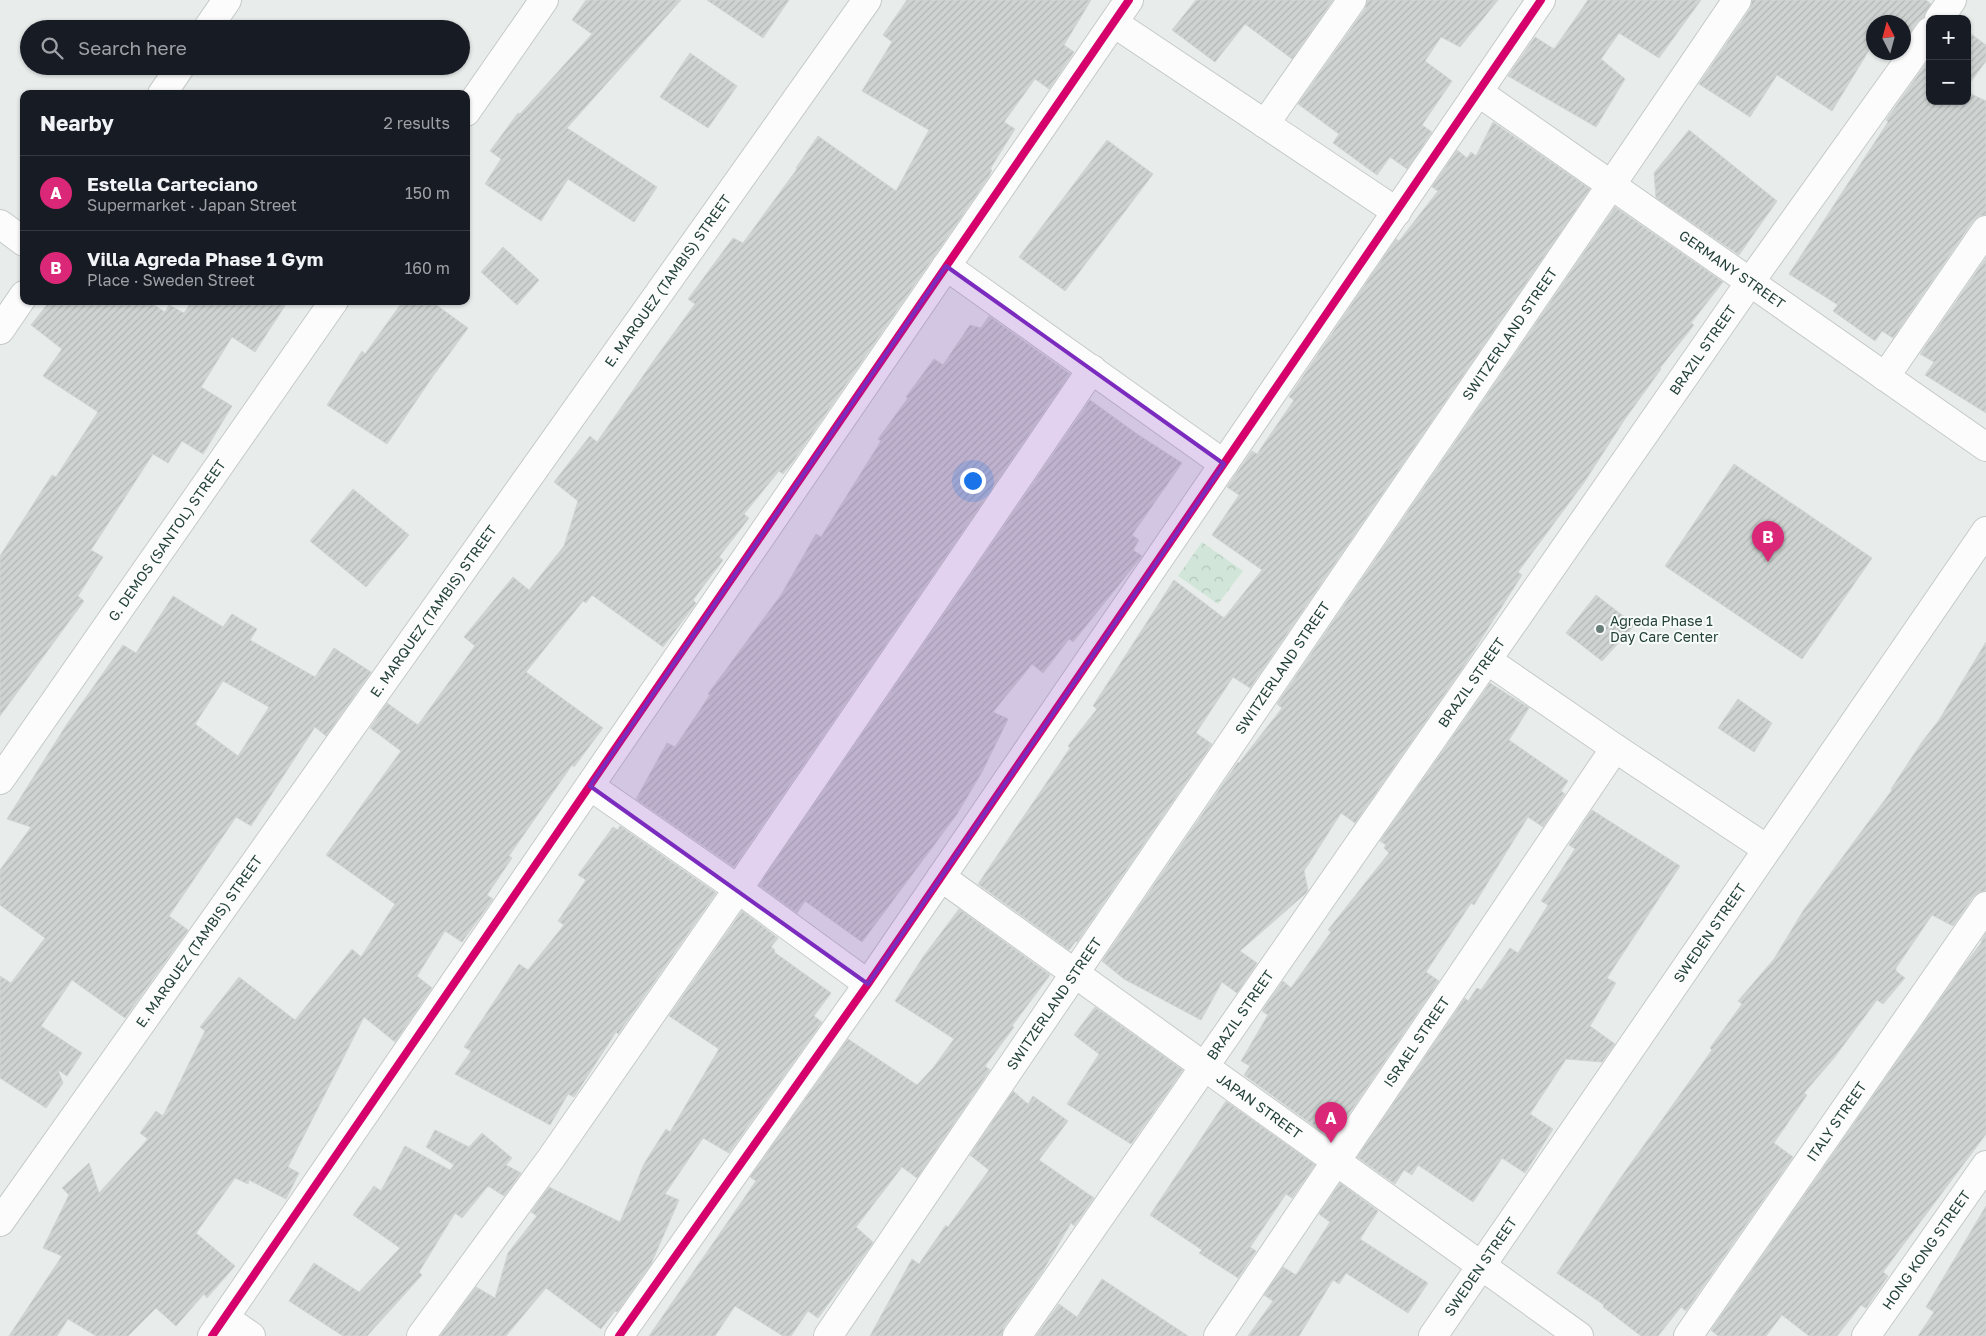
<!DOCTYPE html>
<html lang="en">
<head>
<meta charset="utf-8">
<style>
	:root { --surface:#171b24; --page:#20242c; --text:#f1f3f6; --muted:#9ea1a6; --line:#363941; --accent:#db2777 }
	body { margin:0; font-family:"Golos Text",sans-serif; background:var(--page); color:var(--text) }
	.controls { position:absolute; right:15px; top:15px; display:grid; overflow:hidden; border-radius:10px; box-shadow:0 1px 4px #0004 }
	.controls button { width:45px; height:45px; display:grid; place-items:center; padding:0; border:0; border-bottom:1px solid var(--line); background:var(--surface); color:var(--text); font:25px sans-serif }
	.compass { position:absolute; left:1866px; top:15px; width:45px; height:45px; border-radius:50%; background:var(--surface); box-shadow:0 1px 4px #0004; rotate:354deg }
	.you { position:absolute; left:972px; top:480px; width:18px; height:18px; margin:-12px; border:4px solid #fff; border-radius:50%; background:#1a73e8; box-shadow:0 0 0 8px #1a73e833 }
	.badge { display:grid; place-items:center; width:32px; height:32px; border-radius:50%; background:var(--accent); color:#fff; font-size:16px; font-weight:700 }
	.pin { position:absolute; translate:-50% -41px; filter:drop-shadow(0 1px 2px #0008) }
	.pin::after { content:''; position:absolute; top:26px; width:18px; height:15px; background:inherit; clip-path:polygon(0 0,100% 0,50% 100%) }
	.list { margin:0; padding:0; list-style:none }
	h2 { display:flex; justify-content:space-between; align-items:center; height:65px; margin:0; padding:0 20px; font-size:21px }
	h2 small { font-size:16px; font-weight:400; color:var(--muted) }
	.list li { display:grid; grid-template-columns:32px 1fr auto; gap:15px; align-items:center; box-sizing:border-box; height:75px; padding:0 20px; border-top:1px solid var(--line) }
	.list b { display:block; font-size:19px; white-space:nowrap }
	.list p { margin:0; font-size:16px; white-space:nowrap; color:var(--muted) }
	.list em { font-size:16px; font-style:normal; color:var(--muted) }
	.icon { flex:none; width:28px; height:28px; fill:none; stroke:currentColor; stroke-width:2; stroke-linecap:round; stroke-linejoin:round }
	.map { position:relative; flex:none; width:1986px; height:1336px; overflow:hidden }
	.search { position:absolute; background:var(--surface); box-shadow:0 1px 4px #0004; left:20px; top:20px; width:450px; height:55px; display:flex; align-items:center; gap:12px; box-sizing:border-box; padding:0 18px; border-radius:28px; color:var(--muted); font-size:19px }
	.panel { position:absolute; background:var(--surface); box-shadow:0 1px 4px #0004; left:20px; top:90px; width:450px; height:215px; border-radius:10px }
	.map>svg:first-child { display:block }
</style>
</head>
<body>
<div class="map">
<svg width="1986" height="1336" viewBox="0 0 1986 1336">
	<defs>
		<pattern id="park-crowns" width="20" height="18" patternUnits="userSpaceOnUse" patternTransform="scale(1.25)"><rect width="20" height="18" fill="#d1e6d8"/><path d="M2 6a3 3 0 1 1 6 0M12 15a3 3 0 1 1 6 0" fill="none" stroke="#b3c6ba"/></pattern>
		<pattern id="building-hatch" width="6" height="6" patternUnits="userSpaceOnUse" patternTransform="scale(1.25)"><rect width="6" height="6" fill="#cfd4d2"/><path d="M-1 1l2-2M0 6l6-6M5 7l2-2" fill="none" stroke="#b2b7b5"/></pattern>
	</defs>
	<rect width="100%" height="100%" fill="#e8edeb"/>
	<polygon fill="url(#park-crowns)" points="1202,542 1243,571 1218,604 1178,576"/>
	<g fill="url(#building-hatch)" stroke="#d1d6d4" fill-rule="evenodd">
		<polygon points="586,0 681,0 567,128 657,187 634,222 568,179 541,221 485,184 501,159 490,151 518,113 520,114 592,34 572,20"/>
		<polygon points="707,0 789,0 763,38"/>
		<polygon points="907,0 1091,0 1064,45 1074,52 1049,89 1035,79 1004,122 1015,129 990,169 992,170 988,178 792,463 783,474 779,471 744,514 749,518 719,557 723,560 693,600 696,603 663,647 592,595 586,603 583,601 526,672 603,728 574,767 572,765 509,856 512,858 487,895 493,899 462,942 445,931 417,976 432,988 395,1042 364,1017 288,1167 299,1173 286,1199 249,1180 248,1184 235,1178 196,1233 235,1266 207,1298 204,1294 176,1326 156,1308 128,1336 96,1336 68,1319 57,1336 9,1336 62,1256 43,1248 69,1195 62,1188 89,1163 99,1193 148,1139 140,1133 156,1111 163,1116 205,1031 200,1027 239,977 295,1020 352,949 361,957 395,904 326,855 401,751 370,728 387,703 418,725 475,646 464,637 495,599 513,577 529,590 564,546 578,501 554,482 590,436 597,442 657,356 695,304 688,299 733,238 743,243 797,169 796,168 818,136 896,191 929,130 862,91 892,42 883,35"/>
		<polygon points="1196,0 1333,0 1292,59 1245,24 1215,62 1172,30"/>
		<polygon points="1367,0 1498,0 1460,47 1441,37 1425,61 1452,81 1422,125 1432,132 1407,169 1390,157 1377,175 1333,143 1339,134 1298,104 1365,9"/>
		<polygon points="1588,0 1701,0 1659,58 1619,33 1601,59 1625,79 1596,127 1508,76 1535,37 1554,49"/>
		<polygon points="1752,0 1926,0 1931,4 1924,17 1917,22 1907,37 1904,34 1904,22 1886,21 1874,22 1874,42 1832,111 1777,75 1750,117 1699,84 1750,9"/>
		<polygon points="1967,31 1986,45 1986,61 1967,87"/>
		<polygon points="690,53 737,86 708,128 660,97"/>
		<polygon points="1930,58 1930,101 1967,101 1967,92 1986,101 1986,215 1979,216 1973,221 1893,338 1882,331 1875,341 1833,311 1838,305 1789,274 1888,122 1886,120"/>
		<polygon points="1493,122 1590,189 1250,688 1233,677 1196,733 1212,744 1077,942 1076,941 1069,950 978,884 1070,748 1068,746 1097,709 1093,706 1174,580 1224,618 1262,570 1212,535 1239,495 1227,487 1252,451 1257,454 1294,400 1289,397 1396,239 1399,241 1438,191 1432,187 1457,150 1467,158 1471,152 1476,156"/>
		<polygon points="1689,130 1777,201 1739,255 1656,198 1654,173"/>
		<polygon points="1107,140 1153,174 1065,291 1019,257"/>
		<polygon points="1615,207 1723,282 1691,323 1694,325 1660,368 1661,369 1625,419 1583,484 1518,572 1522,575 1464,666 1355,823 1341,813 1304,871 1308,890 1305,894 1240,951 1257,963 1237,993 1222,982 1201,1020 1124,979 1102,961 1238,762 1239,763 1282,708 1277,704"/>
		<polygon points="503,247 539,280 517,305 481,272"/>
		<polygon points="1986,258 1986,413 1925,375 1934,362 1920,354"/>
		<polygon points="50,301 148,301 165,312 169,305 184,313 192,301 288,301 255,352 232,337 201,387 232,406 203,454 182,441 168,463 153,454 91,550 103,557 78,596 84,601 0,716 0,556 52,475 56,477 98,412 43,376 62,349 31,325"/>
		<polygon points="403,301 431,301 468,328 433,376 387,444 327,405 362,351 365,354"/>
		<polygon points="989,316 1070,374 734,867 636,799 667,743 675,747 710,695 708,694 781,595 816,534 821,537 881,441 878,439 908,398 906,397 934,359 943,365 970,325 981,328"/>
		<polygon points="1090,400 1137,434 1182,463 1132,535 1139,540 1133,550 1142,556 1073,642 1069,639 1043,673 1032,664 993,712 1008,719 982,772 957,814 862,942 805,901 797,913 759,885"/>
		<polygon points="1734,464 1872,558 1802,659 1665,566"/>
		<polygon points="353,489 409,535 366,587 310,541"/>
		<polygon points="1596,595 1635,625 1602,661 1566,633"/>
		<path d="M173 596 223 627 232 614 257 629 250 640 315 677 334 648 371 672 326 736 315 727 251 826 236 817 169 916 188 930 125 1018 72 980 41 1026 82 1053 67 1076 58 1070 63 1083 46 1108 0 1078V976L11 983 45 938 0 905V870L31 827 7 819 67 724 123 645 136 653ZM223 681 269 707 238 756 195 724Z"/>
		<polygon points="1986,642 1986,891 1979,892 1973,897 1953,926 1932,915 1896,968 1896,971 1905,978 1883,1004 1877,1000 1834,1058 1804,1093 1807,1095 1774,1143 1793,1157 1686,1311 1681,1307 1658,1336 1641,1336 1603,1307 1604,1305 1557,1273 1619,1180 1712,1050 1710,1048 1742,1004 1738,1001 1774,959 1803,911 1892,790 1891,789 1922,742 1939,720"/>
		<polygon points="1490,683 1529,708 1509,740 1568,781 1561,791 1565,794 1543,827 1528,817 1474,905 1471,903 1426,972 1439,981 1332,1139 1244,1075 1250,1066 1241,1061 1268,1015 1262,1011 1283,981 1291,988 1331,932 1328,930 1389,853 1384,848 1386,845 1380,841"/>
		<polygon points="1738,699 1772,723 1754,752 1718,728"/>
		<polygon points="1592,810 1680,866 1607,978 1616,983 1590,1026 1615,1044 1602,1062 1566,1059 1530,1114 1553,1129 1525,1173 1502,1158 1473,1202 1418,1165 1412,1175 1404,1170 1395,1184 1357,1157 1465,998 1468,1001 1477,988 1481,990 1510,948 1518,953 1548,905 1541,901 1575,849 1569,845"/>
		<polygon points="620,826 716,893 618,1034 616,1032 574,1097 568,1094 550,1125 455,1074 471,1051 464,1047 519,964 528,970 564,925 558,921 586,880 578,875 613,827 618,830"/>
		<polygon points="959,909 1050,975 1012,1026 1014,1027 985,1066 990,1070 917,1178 902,1167 856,1227 873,1242 857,1265 818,1318 808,1311 791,1336 783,1336 735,1306 715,1336 649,1336 756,1181 750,1177 848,1039 917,1085 933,1068 954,1039 895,1001 923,957"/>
		<polygon points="742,911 778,938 771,947 775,950 774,952 831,993 814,1016 822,1022 729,1153 703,1138 665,1194 679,1200 651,1264 617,1312 615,1311 601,1329 546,1288 506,1336 440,1336 476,1287 495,1298 508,1253 537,1216 531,1212 549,1187 620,1222 644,1164 666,1129 670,1132 719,1049 669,1016"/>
		<polygon points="1986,933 1986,1134 1883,1272 1888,1276 1866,1308 1861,1305 1837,1336 1809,1336 1782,1315 1766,1336 1718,1336 1711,1330 1961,969 1982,942 1981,941"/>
		<polygon points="1095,1007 1183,1070 1131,1144 1067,1104 1099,1054 1074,1035"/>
		<polygon points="1013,1091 1028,1104 1033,1096 1068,1121 1039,1160 1094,1198 1074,1226 1071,1223 1041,1274 1004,1327 1002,1336 870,1336 912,1259 919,1264 946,1225 948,1227 989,1170 970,1155"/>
		<polygon points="1226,1101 1315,1165 1292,1198 1286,1194 1251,1246 1250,1247 1256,1251 1238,1278 1199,1253 1202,1250 1150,1215"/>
		<polygon points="435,1130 469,1147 482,1133 512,1158 506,1165 521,1173 504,1196 488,1186 462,1218 455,1213 419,1272 422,1275 367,1336 343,1336 289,1301 314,1263 359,1292 400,1248 353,1215 374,1186 381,1191 405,1146 450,1170 454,1165 426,1147"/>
		<polygon points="1340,1183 1378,1211 1360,1239 1428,1283 1408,1313 1346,1273 1339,1284 1333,1280 1299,1336 1248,1336 1273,1301 1264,1295 1283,1267 1296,1275 1330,1222 1319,1214"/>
		<polygon points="1986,1206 1986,1336 1918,1336 1934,1312 1926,1307"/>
		<polygon points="1102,1279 1188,1336 1036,1336 1059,1304 1077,1317"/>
	</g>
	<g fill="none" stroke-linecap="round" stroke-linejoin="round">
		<g stroke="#c5cac8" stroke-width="30">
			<g id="minor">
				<polyline points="1939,19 1952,0"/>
				<polyline points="1114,23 1397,212"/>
				<polyline points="207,29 227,0"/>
				<path id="s1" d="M1478 92 1986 447"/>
				<polyline points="162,94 181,66"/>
				<polyline points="466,112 544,0"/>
				<polyline points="1265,124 1352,0"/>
				<polyline points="0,224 24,242"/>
				<polyline points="946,266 1224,464"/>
				<polyline points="0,330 24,295"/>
				<polyline points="1885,377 1986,230"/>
				<polyline points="1487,660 1615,748 1767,849"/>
				<path id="s2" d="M0 780 334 301"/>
				<polyline points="590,786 738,889 868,984"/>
				<path id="s3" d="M941 877 1579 1336"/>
				<path id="s4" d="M0 1222 867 0"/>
				<polyline points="225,1318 251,1336"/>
				<polyline points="212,1336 1129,0"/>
				<polyline points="421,1336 552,1157 738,889 1092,369"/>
				<polyline points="619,1336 868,984 1541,0"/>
				<path id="s5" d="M828 1336 1737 0"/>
				<path id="s6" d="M1017 1336 1750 282 1930 31"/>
				<path id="s7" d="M1218 1336 1615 748"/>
				<path id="s8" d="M1433 1336 1986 531"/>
				<path id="s9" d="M1688 1336 1986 906"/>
				<path id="s10" d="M1866 1336 1986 1165"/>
			</g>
		</g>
		<use href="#minor" stroke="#fcfcfc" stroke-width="28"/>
		<g stroke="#f7fbf9" stroke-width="11">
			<g id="cycleway">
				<polyline points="212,1336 1129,0"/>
				<polyline points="619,1336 868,984 1541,0"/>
			</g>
		</g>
		<use href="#cycleway" stroke="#d6006c" stroke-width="8"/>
	</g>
	<path fill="#7b2cbf" fill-opacity="0.2" stroke="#7b2cbf" stroke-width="4" stroke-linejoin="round" d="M946 266 1224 464 868 984 590 786Z"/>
	<circle fill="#697e78" stroke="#f7fbf9" stroke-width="2" cx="1600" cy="629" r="5"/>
	<g text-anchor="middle" stroke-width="4" stroke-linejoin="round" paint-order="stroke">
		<g font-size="14" fill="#24423a" stroke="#f7fbf9">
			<text dy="5" stroke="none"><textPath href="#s1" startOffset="310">GERMANY STREET</textPath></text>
			<text dy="5" stroke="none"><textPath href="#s4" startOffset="1154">E. MARQUEZ (TAMBIS) STREET</textPath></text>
			<text dy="5" stroke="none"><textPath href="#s5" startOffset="1212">SWITZERLAND STREET</textPath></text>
			<text dy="5" stroke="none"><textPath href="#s6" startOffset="1201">BRAZIL STREET</textPath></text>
			<text dy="5" stroke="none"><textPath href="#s2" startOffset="292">G. DEMOS (SANTOL) STREET</textPath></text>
			<text dy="5" stroke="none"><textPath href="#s4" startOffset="749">E. MARQUEZ (TAMBIS) STREET</textPath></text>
			<text dy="5" stroke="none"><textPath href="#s5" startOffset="808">SWITZERLAND STREET</textPath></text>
			<text dy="5" stroke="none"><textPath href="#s6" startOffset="796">BRAZIL STREET</textPath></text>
			<text dy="5" stroke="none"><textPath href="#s8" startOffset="489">SWEDEN STREET</textPath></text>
			<text dy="5" stroke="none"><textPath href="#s4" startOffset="344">E. MARQUEZ (TAMBIS) STREET</textPath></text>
			<text dy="5" stroke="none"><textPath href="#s5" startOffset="402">SWITZERLAND STREET</textPath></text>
			<text dy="5" stroke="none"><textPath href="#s6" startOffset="391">BRAZIL STREET</textPath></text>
			<text dy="5" stroke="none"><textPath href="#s7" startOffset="355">ISRAEL STREET</textPath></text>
			<text dy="5" stroke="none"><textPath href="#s3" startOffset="392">JAPAN STREET</textPath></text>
			<text dy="5" stroke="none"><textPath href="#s9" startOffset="261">ITALY STREET</textPath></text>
			<text dy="5" stroke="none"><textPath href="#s10" startOffset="105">HONG KONG STREET</textPath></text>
			<text dy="5" stroke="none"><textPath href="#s8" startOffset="84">SWEDEN STREET</textPath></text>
		</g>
		<g font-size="14" fill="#24423a" stroke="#f7fbf9" text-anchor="start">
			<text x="1610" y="626">Agreda Phase 1<tspan x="1610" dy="16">Day Care Center</tspan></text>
		</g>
	</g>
</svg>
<div class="controls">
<button>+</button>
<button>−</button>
</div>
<svg class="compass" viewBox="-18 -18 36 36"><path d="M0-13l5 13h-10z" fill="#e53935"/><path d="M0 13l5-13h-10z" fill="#9ea1a6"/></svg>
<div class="you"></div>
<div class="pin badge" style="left:1331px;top:1143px">A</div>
<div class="pin badge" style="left:1768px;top:562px">B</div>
<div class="search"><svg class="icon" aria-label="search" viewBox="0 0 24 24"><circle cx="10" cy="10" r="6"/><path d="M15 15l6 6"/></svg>Search here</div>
<section class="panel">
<h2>Nearby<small>2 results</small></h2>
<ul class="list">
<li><span class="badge">A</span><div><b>Estella Carteciano</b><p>Supermarket · Japan Street</p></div><em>150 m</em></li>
<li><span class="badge">B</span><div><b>Villa Agreda Phase 1 Gym</b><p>Place · Sweden Street</p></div><em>160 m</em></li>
</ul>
</section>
</div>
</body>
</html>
